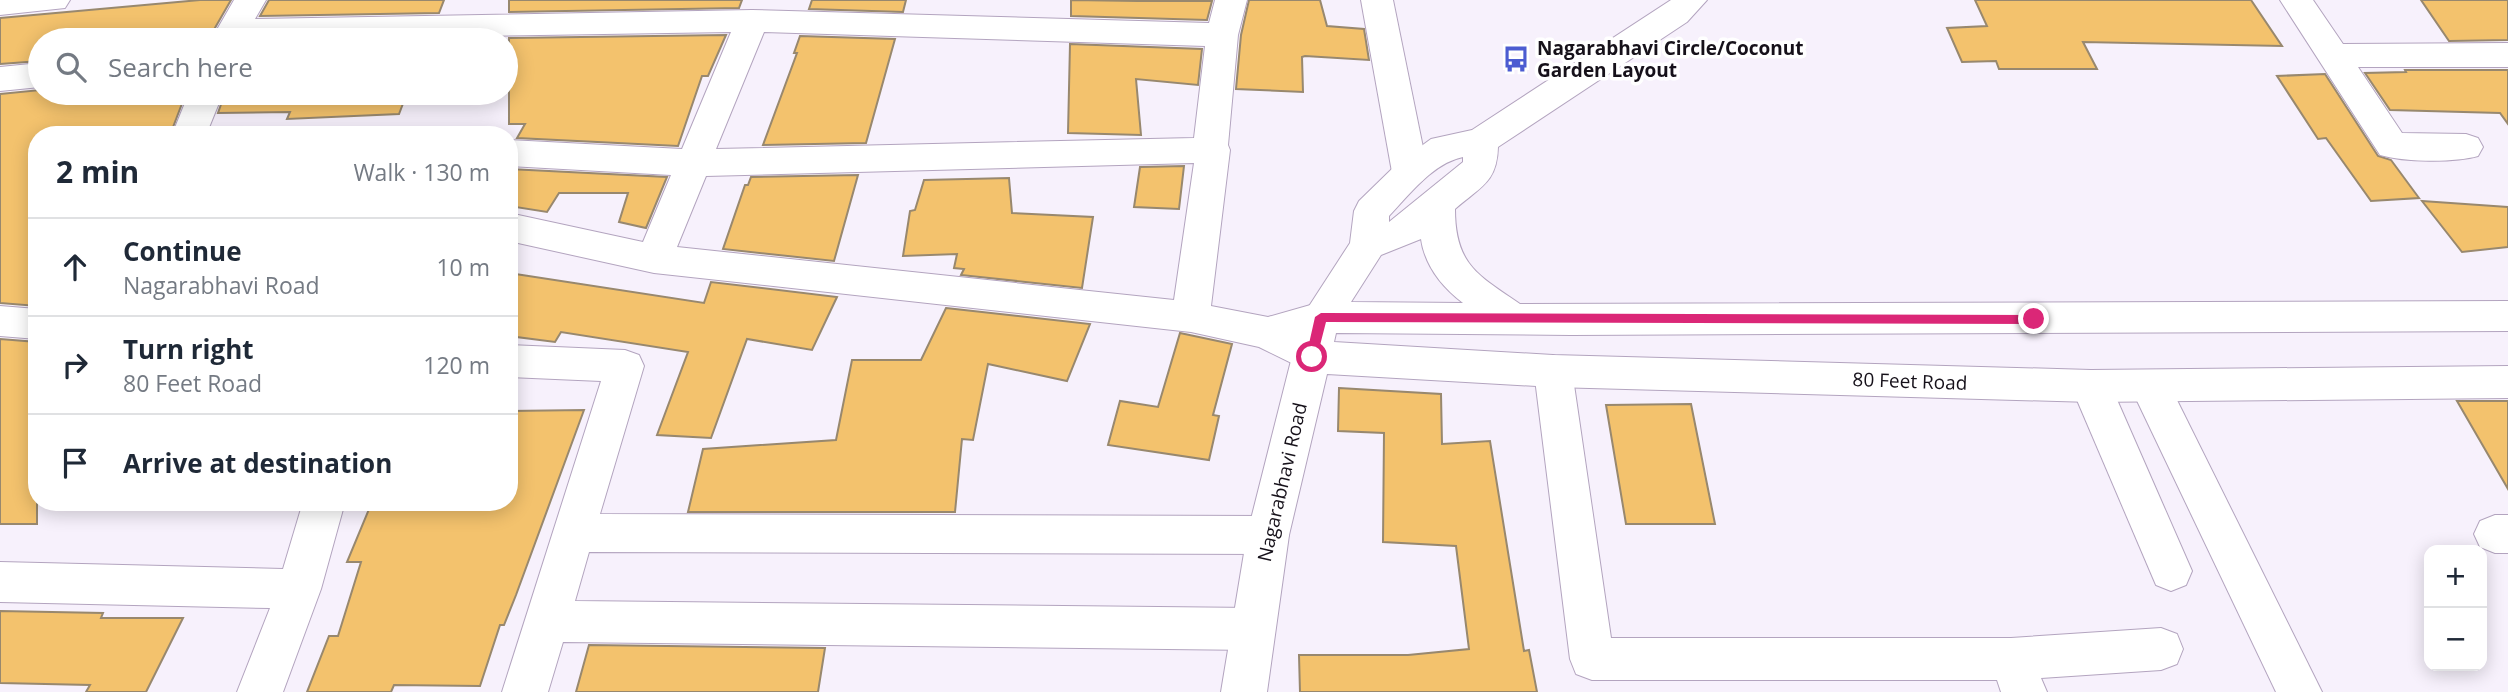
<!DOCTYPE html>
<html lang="en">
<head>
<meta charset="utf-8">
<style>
	:root { --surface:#fff; --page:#f6f6f7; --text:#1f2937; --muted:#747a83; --line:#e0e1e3 }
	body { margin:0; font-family:"Open Sans",sans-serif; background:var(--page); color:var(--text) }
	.controls { position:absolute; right:21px; bottom:21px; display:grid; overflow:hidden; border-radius:14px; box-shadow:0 4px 18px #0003 }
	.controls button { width:63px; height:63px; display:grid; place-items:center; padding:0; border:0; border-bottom:2px solid var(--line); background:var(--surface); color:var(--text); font:35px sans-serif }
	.stop { position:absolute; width:21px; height:21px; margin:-16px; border:5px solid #db2777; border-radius:50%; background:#fff }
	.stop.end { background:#db2777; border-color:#fff; box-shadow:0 2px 7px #0008 }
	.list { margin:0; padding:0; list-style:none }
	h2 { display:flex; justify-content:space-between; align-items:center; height:91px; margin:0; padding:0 28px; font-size:30px }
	h2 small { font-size:23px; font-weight:400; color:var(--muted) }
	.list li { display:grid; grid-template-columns:46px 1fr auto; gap:21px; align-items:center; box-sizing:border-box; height:98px; padding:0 28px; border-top:2px solid var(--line) }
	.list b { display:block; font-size:26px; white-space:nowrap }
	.list p { margin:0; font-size:23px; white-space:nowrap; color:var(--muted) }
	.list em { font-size:23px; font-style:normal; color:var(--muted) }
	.icon { flex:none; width:38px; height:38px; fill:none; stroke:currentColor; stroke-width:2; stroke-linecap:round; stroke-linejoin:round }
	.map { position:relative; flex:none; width:2508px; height:692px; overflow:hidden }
	.search { position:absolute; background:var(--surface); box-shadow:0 4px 18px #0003; left:28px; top:28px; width:490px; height:77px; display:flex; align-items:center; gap:18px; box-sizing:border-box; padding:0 24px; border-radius:38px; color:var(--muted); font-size:26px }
	.panel { position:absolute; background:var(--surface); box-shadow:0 4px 18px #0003; left:28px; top:126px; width:490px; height:385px; border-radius:28px }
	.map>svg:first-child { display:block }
</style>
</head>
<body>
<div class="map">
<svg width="2508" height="692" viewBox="0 0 2508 692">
	<rect width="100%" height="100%" fill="#f7f1fc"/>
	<g fill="#f3c26d" stroke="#98886e" stroke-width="2">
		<polygon points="200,0 231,0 208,40 40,40 40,61 0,64 0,18"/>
		<polygon points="269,0 444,0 439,13 260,16"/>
		<polygon points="509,0 742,0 739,8 509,12"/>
		<polygon points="812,0 906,0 903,12 809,9"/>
		<polygon points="1071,0 1138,1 1212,1 1207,20 1071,16"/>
		<polygon points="1249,0 1320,0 1327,26 1364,29 1369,60 1305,56 1302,57 1303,92 1236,89 1241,35"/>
		<polygon points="1975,0 2251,0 2282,46 2083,42 2097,69 1999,69 1996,61 1962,62 1947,28 1987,26"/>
		<polygon points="2421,0 2508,0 2508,40 2449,41"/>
		<polygon points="726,35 708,76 702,76 678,146 517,138 525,124 509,124 509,38"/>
		<polygon points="800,36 895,39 866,143 763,145 797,53 794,53"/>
		<polygon points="1070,44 1202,49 1198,85 1136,79 1141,135 1068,133"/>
		<polygon points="2405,70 2508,70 2508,124 2500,113 2390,110 2365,73 2406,72"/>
		<polygon points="2325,74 2378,156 2391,160 2419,198 2371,201 2326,138 2318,139 2277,76"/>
		<polygon points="40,90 40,93 186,93 170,135 37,135 37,306 0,303 0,94"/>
		<polygon points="225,93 407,93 399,114 287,119 290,112 218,113"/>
		<polygon points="1184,166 1179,209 1134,207 1140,167"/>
		<polygon points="509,169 667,177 646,228 619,222 628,193 559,193 547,212 509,206"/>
		<polygon points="858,175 834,261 723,249 745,185 748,185 751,177"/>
		<polygon points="1009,178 1012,213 1093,217 1082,288 961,275 964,269 954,268 957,254 903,256 910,211 915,210 924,180"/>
		<polygon points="2422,201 2508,207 2508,247 2462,252"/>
		<polygon points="509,273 704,303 711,282 837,297 812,350 747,339 711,438 657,435 688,352 561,332 555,342 509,336"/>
		<polygon points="946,308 1090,324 1067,381 988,364 973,440 962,439 955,512 688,512 703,449 836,440 852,360 921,360"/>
		<polygon points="1180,333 1232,344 1213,415 1219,416 1209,460 1108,445 1120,401 1158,407"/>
		<polygon points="0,339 37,342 37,524 0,524"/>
		<polygon points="1339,388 1441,394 1442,444 1490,441 1524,651 1529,650 1537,692 1300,692 1299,655 1408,655 1469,649 1456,546 1383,542 1384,433 1338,431"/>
		<polygon points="2457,401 2508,401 2508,489"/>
		<polygon points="1691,404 1715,524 1626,524 1606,405"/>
		<polygon points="584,410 516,595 504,625 500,625 480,686 394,685 391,692 307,692 329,636 338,636 361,562 347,562 372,502 509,502 509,411"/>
		<polygon points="0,611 103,613 101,618 183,618 146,692 86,692 90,685 0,683"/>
		<polygon points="589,645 825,648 818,692 576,692"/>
	</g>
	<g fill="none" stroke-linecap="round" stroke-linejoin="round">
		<g stroke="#b3a4bf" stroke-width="2">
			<g id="minor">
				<polygon points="0,0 70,0 65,8 0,15"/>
				<path d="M234 0H266L255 19 752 10 1209 23 1215 0H1247L1238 35 1228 145 1230 150 1211 306 1268 317 1321 302 1334 306 1340 317 1334 328 1308 336 1326 346 1331 357 1326 368 1312 373 1259 347 1191 332 654 273 509 241V213L643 242 671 175 509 166V140L682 149 731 32 211 40ZM764 32 1205 46 1194 138 716 149ZM1194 163 1174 300 677 247 706 176Z"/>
				<polygon points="1361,0 1393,0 1428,172 1422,181 1410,185 1398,181 1392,172"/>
				<path d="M2280 0H2313L2343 44 2508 43V67H2358L2402 133 2466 134 2478 138 2483 147 2478 156C2454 163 2404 162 2380 155Z"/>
				<polygon points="40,63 40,87 0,91 0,67"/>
				<polygon points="189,93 223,93 206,135 172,135"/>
				<polygon points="0,306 37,309 37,339 0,336"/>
				<polygon points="509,345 625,350 639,355 644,366 600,514 1268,516 1283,522 1289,535 1283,548 1268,554 589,552 575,601 1253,608 1269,614 1275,629 1269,644 1253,650 563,642 548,692 502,692 601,381 509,377"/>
				<polygon points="1553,355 1567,360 1572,371 1611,638 2011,638 2161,628 2177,634 2183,649 2177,664 2161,670 2041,678 2047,692 2001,692 1997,680 1592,680 1576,674 1570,659 1534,371 1539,360"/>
				<polygon points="2091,370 2105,374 2111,386 2192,571 2186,585 2171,591 2156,585 2150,571 2071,386 2077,374"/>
				<polygon points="2150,370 2164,374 2322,692 2276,692 2130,386 2136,374"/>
				<polygon points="303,502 345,502 321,589 283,692 237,692 270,608 0,602 0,562 283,569"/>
				<polygon points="2495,515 2508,515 2508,553 2495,553 2480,547 2474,534 2480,521"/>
			</g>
		</g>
		<g stroke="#b3a4bf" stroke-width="2">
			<path id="secondary" d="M1671 0H1707L1687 22 1498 147C1497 183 1480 187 1455 209 1455 265 1478 275 1520 304L2508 301V331L1571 335 1336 333 1334 342 1553 355 2091 370 2508 366V398L2091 402 1553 387 1327 374 1289 535 1267 692H1221L1247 535 1302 317 1350 243 1354 211 1359 201 1398 163 1431 139 1472 130ZM1463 157V162L1389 222V216C1409 195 1433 163 1463 157ZM1421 239C1425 266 1442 287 1463 303L1351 302 1381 255Z"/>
		</g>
		<use href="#minor" fill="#fff" fill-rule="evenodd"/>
		<use href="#secondary" fill="#fff" fill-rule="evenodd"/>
	</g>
	<polygon fill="#db2777" points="1321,313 2034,315 2040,319 2034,324 1326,322 1317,357 1312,362 1306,357 1315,317"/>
	<defs>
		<g id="bus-bare" transform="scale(2.1)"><path d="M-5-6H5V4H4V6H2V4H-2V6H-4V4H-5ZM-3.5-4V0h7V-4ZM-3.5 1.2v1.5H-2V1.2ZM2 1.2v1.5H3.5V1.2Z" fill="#4c5cd1" stroke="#fff" stroke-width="2.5" paint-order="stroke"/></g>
	</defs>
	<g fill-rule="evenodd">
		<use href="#bus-bare" x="1516" y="59"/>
	</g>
	<g text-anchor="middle" stroke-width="7" stroke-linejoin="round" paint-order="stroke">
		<g font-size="19" font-weight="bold" fill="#16111a" stroke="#fff" text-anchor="start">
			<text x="1537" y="55">Nagarabhavi Circle/Coconut<tspan x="1537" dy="22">Garden Layout</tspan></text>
		</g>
		<g font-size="19" fill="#16111a" stroke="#fff">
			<text transform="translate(1910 381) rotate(2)" y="7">80 Feet Road</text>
			<text transform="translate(1282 482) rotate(-77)" y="7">Nagarabhavi Road</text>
		</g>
	</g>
</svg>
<div class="controls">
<button>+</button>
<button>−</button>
</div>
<div class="stop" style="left:1312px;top:357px"></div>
<div class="stop end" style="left:2034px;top:319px"></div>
<div class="search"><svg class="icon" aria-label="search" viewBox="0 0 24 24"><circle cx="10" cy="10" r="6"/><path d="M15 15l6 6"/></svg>Search here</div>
<section class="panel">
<h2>2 min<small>Walk · 130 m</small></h2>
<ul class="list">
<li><svg class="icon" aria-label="ahead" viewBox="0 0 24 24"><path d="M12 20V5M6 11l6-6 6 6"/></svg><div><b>Continue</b><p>Nagarabhavi Road</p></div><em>10 m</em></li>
<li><svg class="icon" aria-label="right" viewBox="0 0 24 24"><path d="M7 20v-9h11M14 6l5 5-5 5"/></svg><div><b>Turn right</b><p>80 Feet Road</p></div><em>120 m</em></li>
<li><svg class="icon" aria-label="arrive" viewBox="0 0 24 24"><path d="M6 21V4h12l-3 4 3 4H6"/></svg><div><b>Arrive at destination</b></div></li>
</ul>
</section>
</div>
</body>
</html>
